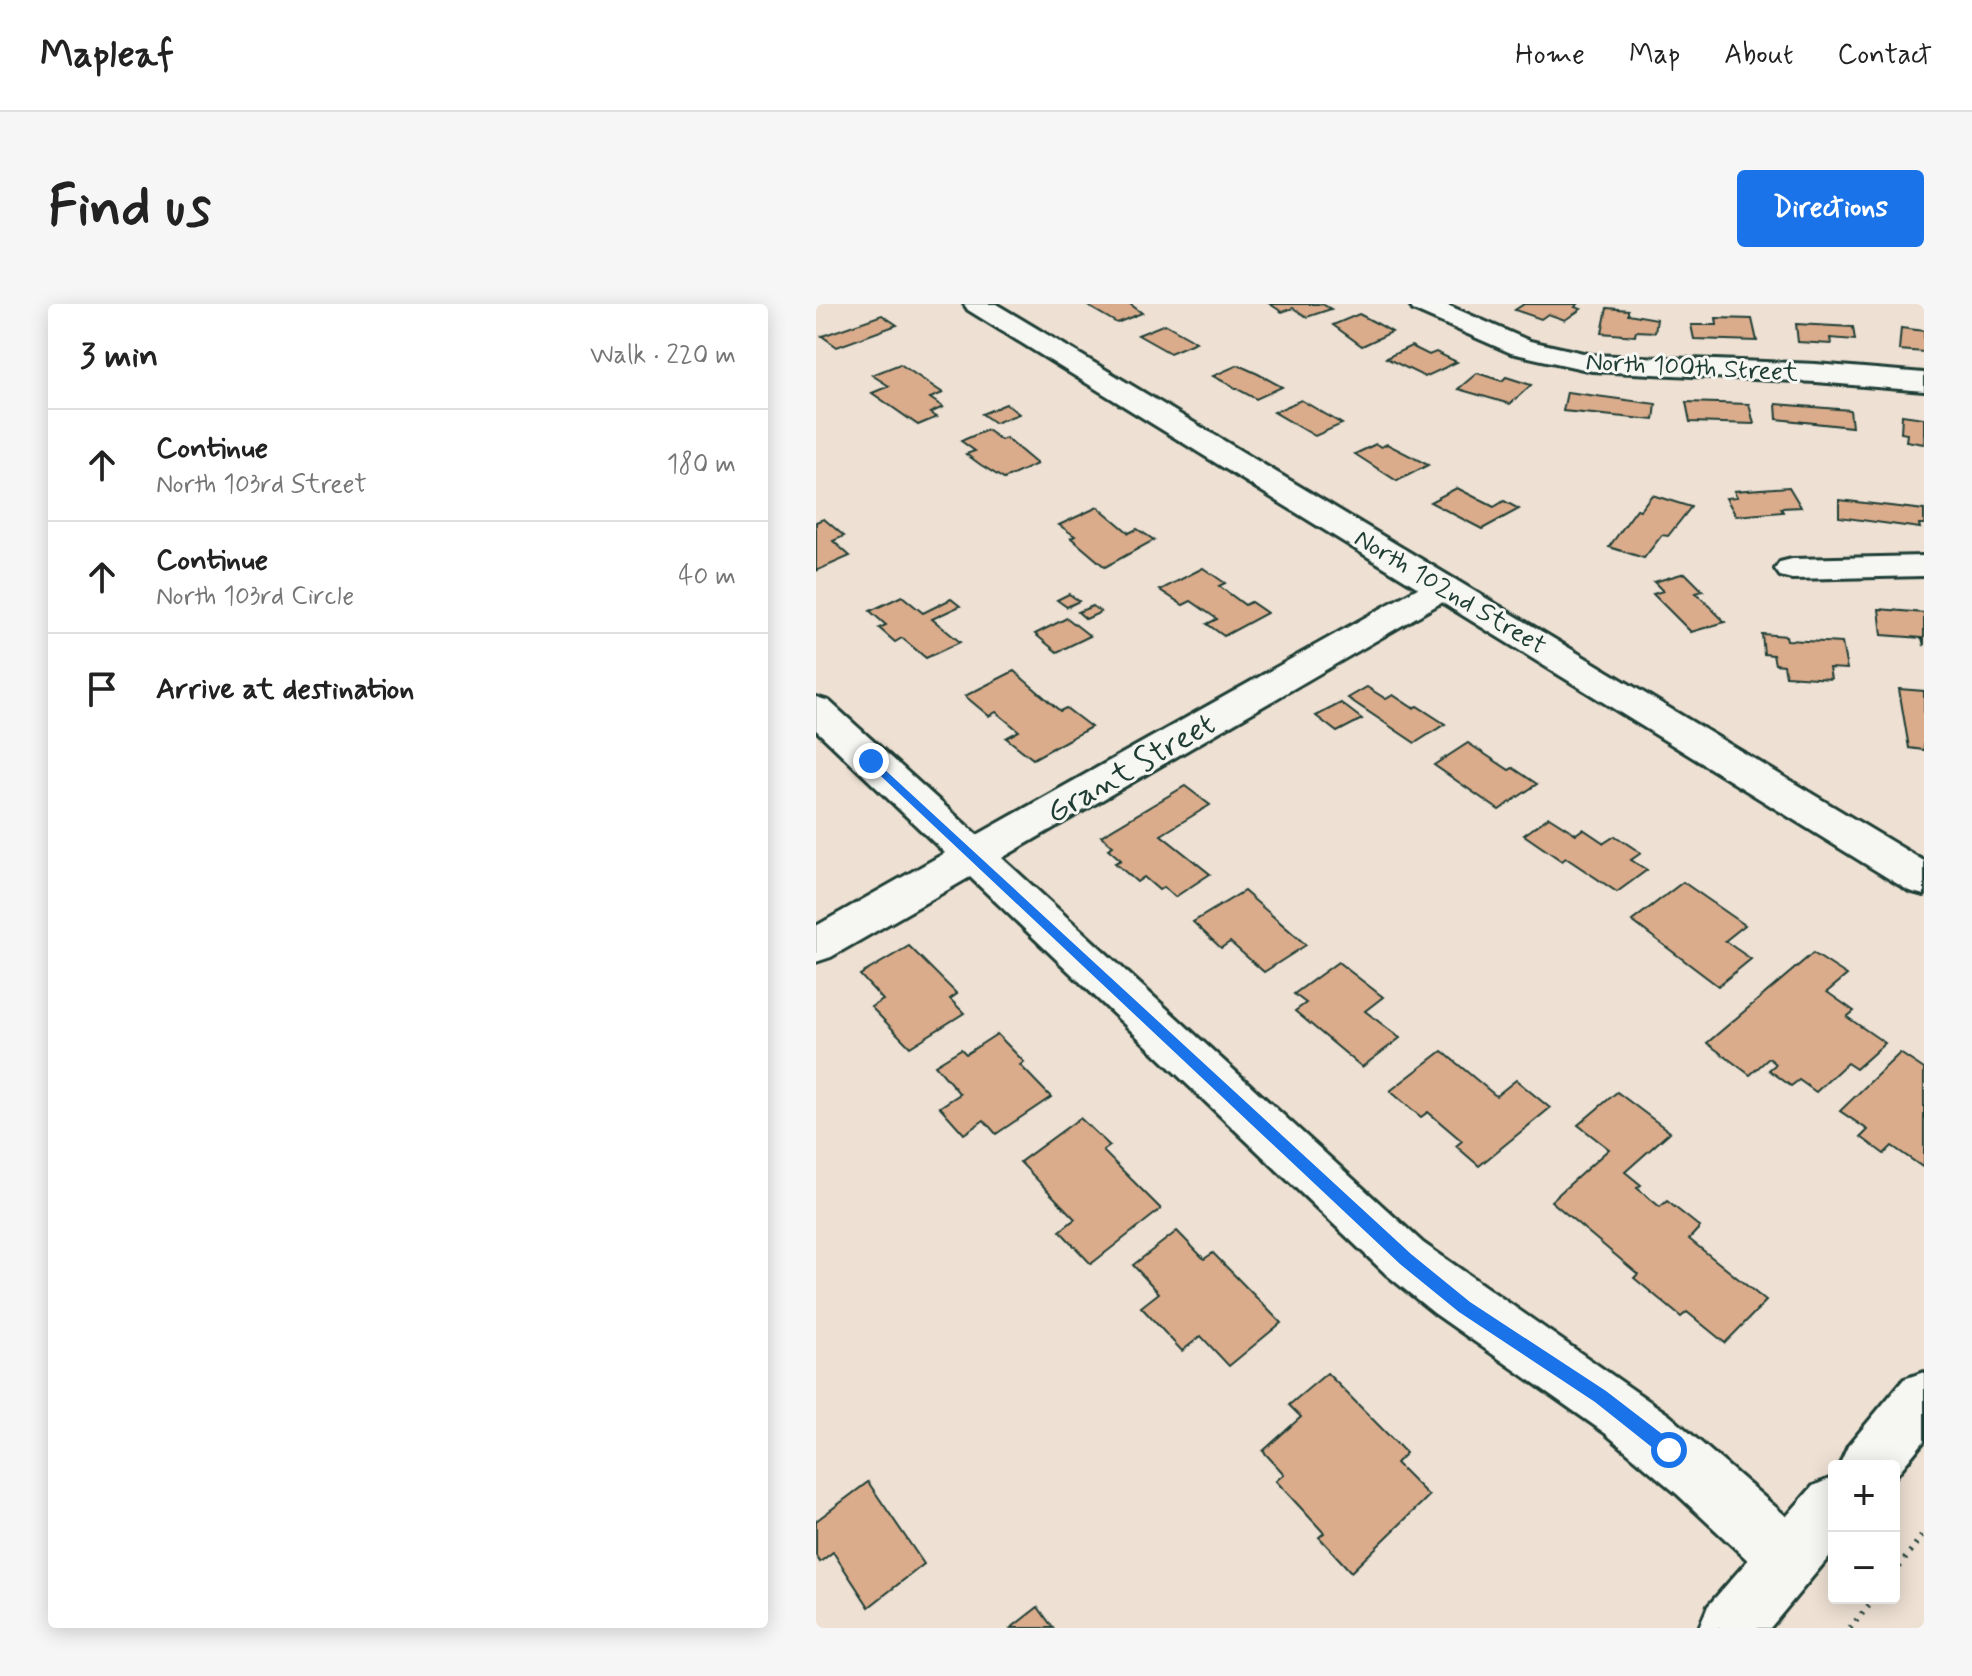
<!DOCTYPE html>
<html lang="en">
<head>
<meta charset="utf-8">
<style>
	:root { --surface:#fff; --page:#f6f6f6; --text:#222; --muted:#767676; --line:#e0e0e0; --accent:#1a73e8 }
	body { margin:0; font-family:Mynerve,sans-serif; background:var(--page); color:var(--text) }
	.controls { position:absolute; right:24px; bottom:24px; display:grid; overflow:hidden; border-radius:8px; box-shadow:0 4px 20px #0003 }
	.controls button { width:72px; height:72px; display:grid; place-items:center; padding:0; border:0; border-bottom:2px solid var(--line); background:var(--surface); color:var(--text); font:40px sans-serif }
	.stop { position:absolute; width:24px; height:24px; margin:-18px; border:6px solid #1a73e8; border-radius:50%; background:#fff }
	.stop.end { background:#1a73e8; border-color:#fff; box-shadow:0 2px 8px #0008 }
	.list { margin:0; padding:0; list-style:none }
	h2 { display:flex; justify-content:space-between; align-items:center; height:104px; margin:0; padding:0 32px; font-size:34px }
	h2 small { font-size:26px; font-weight:400; color:var(--muted) }
	.list li { display:grid; grid-template-columns:52px 1fr auto; gap:24px; align-items:center; box-sizing:border-box; height:112px; padding:0 32px; border-top:2px solid var(--line) }
	.list b { display:block; font-size:30px; white-space:nowrap }
	.list p { margin:0; font-size:26px; white-space:nowrap; color:var(--muted) }
	.list em { font-size:26px; font-style:normal; color:var(--muted) }
	.icon { flex:none; width:44px; height:44px; fill:none; stroke:currentColor; stroke-width:2; stroke-linecap:round; stroke-linejoin:round }
	.map { position:relative; flex:none; width:1108px; height:1324px; overflow:hidden; border-radius:8px }
	header { display:flex; align-items:center; gap:48px; box-sizing:border-box; height:112px; padding:0 40px; background:var(--surface); border-bottom:2px solid var(--line) }
	header strong { font-size:38px }
	nav { display:flex; gap:44px; margin-inline-start:auto; font-size:28px }
	.intro { display:flex; align-items:center; justify-content:space-between; box-sizing:border-box; height:192px; padding:0 48px }
	h1 { margin:0; font-size:56px }
	.button { padding:20px 36px; border-radius:8px; background:var(--accent); color:#fff; font-size:28px; font-weight:700 }
	main { display:flex; gap:48px; padding:0 48px }
	aside { flex:1; background:var(--surface); border-radius:8px; box-shadow:0 4px 20px #0003 }
	.map>svg:first-child { display:block }
</style>
</head>
<body>
<header>
<strong>Mapleaf</strong>
<nav><a>Home</a><a>Map</a><a>About</a><a>Contact</a></nav>
</header>
<div class="intro"><h1>Find us</h1><a class="button">Directions</a></div>
<main>
<aside>
<h2>3 min<small>Walk · 220 m</small></h2>
<ul class="list">
<li><svg class="icon" aria-label="ahead" viewBox="0 0 24 24"><path d="M12 20V5M6 11l6-6 6 6"/></svg><div><b>Continue</b><p>North 103rd Street</p></div><em>180 m</em></li>
<li><svg class="icon" aria-label="ahead" viewBox="0 0 24 24"><path d="M12 20V5M6 11l6-6 6 6"/></svg><div><b>Continue</b><p>North 103rd Circle</p></div><em>40 m</em></li>
<li><svg class="icon" aria-label="arrive" viewBox="0 0 24 24"><path d="M6 21V4h12l-3 4 3 4H6"/></svg><div><b>Arrive at destination</b></div></li>
</ul>
</aside>
<div class="map">
<svg width="1108" height="1324" viewBox="0 0 1108 1324">
	<rect width="100%" height="100%" fill="#eee0d3"/>
	<filter id="ink" filterUnits="userSpaceOnUse"><feTurbulence type="fractalNoise" baseFrequency=".0125" numOctaves="2"/><feDisplacementMap in="SourceGraphic" scale="16" xChannelSelector="R" yChannelSelector="G"/><feConvolveMatrix kernelMatrix="1 2 1 2 8 2 1 2 1" color-interpolation-filters="sRGB"/></filter>
	<g filter="url(#ink)">
		<g fill="#dbac8c" stroke="#1f3d34" stroke-width="2">
			<polygon points="278,0 314,0 326,9 301,19 272,2"/>
			<polygon points="454,0 506,0 515,5 491,13 477,4 466,8"/>
			<polygon points="708,0 762,0 759,3 765,5 749,16 732,10 725,15 699,6"/>
			<polygon points="791,4 812,6 812,10 841,15 839,28 820,27 819,32 786,29"/>
			<polygon points="543,10 562,20 576,28 546,42 517,21"/>
			<polygon points="66,11 81,21 21,43 6,32"/>
			<polygon points="900,14 936,15 941,37 878,35 875,21 901,21"/>
			<polygon points="349,20 374,34 380,38 354,49 322,31"/>
			<polygon points="980,20 1037,23 1039,36 1014,34 1015,40 982,38"/>
			<polygon points="1085,24 1108,27 1108,48 1083,46"/>
			<polygon points="595,42 613,51 620,48 641,58 609,73 570,54"/>
			<polygon points="84,60 127,89 114,94 127,103 114,109 121,113 102,121 56,89 73,82 56,71"/>
			<polygon points="422,61 442,70 466,83 440,95 397,72"/>
			<polygon points="661,69 686,77 690,73 715,81 694,100 642,85"/>
			<polygon points="751,88 840,100 838,116 747,107"/>
			<polygon points="485,96 526,120 499,132 458,108"/>
			<polygon points="870,98 933,100 938,120 874,118"/>
			<polygon points="190,100 203,110 179,119 166,110"/>
			<polygon points="960,100 1034,106 1036,123 961,115"/>
			<polygon points="1086,111 1108,114 1108,140 1090,137 1091,130 1085,129"/>
			<polygon points="171,126 185,136 190,134 221,160 188,175 165,161 150,150 159,147 145,137"/>
			<polygon points="560,140 565,143 571,140 612,161 581,177 539,150"/>
			<polygon points="973,183 985,203 965,204 967,208 920,212 910,194 921,193 918,187"/>
			<polygon points="641,184 678,203 688,197 703,205 666,225 614,198"/>
			<polygon points="836,191 875,203 852,232 846,231 828,254 793,243 821,205 824,206"/>
			<polygon points="1023,196 1108,206 1108,220 1103,220 1104,224 1023,213"/>
			<polygon points="282,203 313,229 321,225 338,236 289,263 255,234 259,232 243,221"/>
			<polygon points="8,215 28,232 17,237 34,252 0,267 0,218"/>
			<polygon points="387,264 409,279 403,282 429,301 435,298 451,309 408,332 391,320 401,315 375,297 367,301 344,286"/>
			<polygon points="869,269 887,287 880,289 909,318 875,328 837,290 847,287 838,278"/>
			<polygon points="253,290 263,297 251,303 241,296"/>
			<polygon points="86,292 107,309 135,295 144,302 116,315 144,338 110,354 86,334 79,338 63,324 70,321 54,307"/>
			<polygon points="277,302 285,308 270,315 262,308"/>
			<polygon points="1063,305 1108,309 1108,342 1106,334 1066,331"/>
			<polygon points="251,314 274,332 241,348 219,330"/>
			<polygon points="946,330 970,332 971,336 1026,339 1031,365 1013,364 1015,375 970,372 968,361 959,360 957,351 948,350"/>
			<polygon points="198,367 244,407 250,404 275,423 217,455 190,434 203,427 180,408 173,412 149,392"/>
			<polygon points="551,383 570,395 577,391 597,404 601,402 629,420 599,439 532,394"/>
			<polygon points="1083,385 1108,387 1108,446 1093,444"/>
			<polygon points="525,399 546,415 521,428 500,412"/>
			<polygon points="652,439 693,466 697,464 721,480 683,506 618,461"/>
			<polygon points="369,482 394,501 345,531 394,570 359,593 348,583 343,586 328,573 321,578 299,559 305,556 292,545 297,542 285,532"/>
			<polygon points="733,513 760,530 767,525 788,539 799,532 825,549 815,556 831,566 801,588 750,554 746,557 708,531"/>
			<polygon points="867,578 929,621 909,637 935,655 902,682 816,617"/>
			<polygon points="428,587 490,641 448,668 414,638 405,644 377,618"/>
			<polygon points="93,642 141,690 134,695 148,709 94,743 55,703 67,696 44,671"/>
			<polygon points="997,649 1031,671 1011,688 1038,707 1031,713 1069,739 1040,765 1031,759 1000,788 983,776 975,782 953,766 960,760 953,754 934,771 891,739"/>
			<polygon points="522,658 567,693 549,707 584,734 546,763 479,707 490,699 478,690"/>
			<polygon points="181,730 208,758 204,761 235,793 180,830 168,816 148,830 124,803 144,790 119,761 145,745 150,750"/>
			<polygon points="626,747 680,792 700,776 734,804 663,862 640,842 646,837 612,808 605,813 574,787"/>
			<polygon points="1084,749 1108,765 1108,864 1076,842 1068,850 1045,833 1052,826 1024,807"/>
			<polygon points="801,788 854,828 809,868 825,881 821,884 844,903 851,897 884,923 873,935 950,997 909,1039 871,1008 865,1013 818,974 822,970 735,897 793,845 762,821"/>
			<polygon points="264,814 294,842 287,847 345,905 275,960 244,927 259,915 204,858"/>
			<polygon points="361,927 388,955 397,949 465,1019 413,1062 385,1032 366,1047 325,1003 343,989 317,961"/>
			<polygon points="511,1069 590,1149 580,1159 613,1192 535,1268 503,1233 508,1229 460,1177 468,1170 447,1147 485,1113 473,1101"/>
			<polygon points="52,1178 108,1260 53,1303 17,1248 4,1258 0,1252 0,1217"/>
			<polygon points="222,1303 237,1324 195,1324"/>
		</g>
		<g fill="none" stroke-linecap="round" stroke-linejoin="round">
			<g stroke="#1f3d34" stroke-width="6">
				<g id="minor">
					<polygon points="593,0 629,0 714,37 776,51 1000,60 1108,69 1108,87 1000,78 776,67 695,49 597,6"/>
					<polygon points="1108,252 1108,272 976,275 964,272 959,265 964,258 976,255"/>
					<polygon points="628,273 640,276 645,283 640,290 186,554 607,939 853,1111 994,1233 1003,1254 994,1275 973,1284 952,1275 861,1190 789,1129 618,1009 571,971 154,573 15,653 0,658 0,622 129,549 0,426 0,393 13,397 161,531 616,276"/>
				</g>
			</g>
			<g stroke="#1f3d34" stroke-width="6">
				<g id="major">
					<polygon points="148,0 180,0 1108,557 1108,591 1093,587 152,6"/>
					<polygon points="1108,1068 1108,1137 1078,1174 1078,1162 1023,1162 1032,1142 1088,1075"/>
					<polygon points="1018,1173 1018,1247 954,1324 883,1324 892,1302 997,1182"/>
				</g>
			</g>
			<g stroke="#1f3d34" stroke-width="6" stroke-dasharray="2 7" stroke-linecap="butt">
				<polyline points="1078,1270 1108,1229"/>
				<polyline points="1034,1324 1059,1294"/>
			</g>
			<use href="#minor" fill="#f6f6f2" fill-rule="evenodd"/>
			<use href="#major" fill="#f6f6f2" fill-rule="evenodd"/>
		</g>
	</g>
	<polygon fill="#1a73e8" points="55,453 595,950 654,998 790,1087 859,1140 861,1146 859,1152 847,1152 779,1098 643,1008 584,960 51,459 49,457"/>
	<g text-anchor="middle" stroke-width="6" stroke-linejoin="round" paint-order="stroke">
		<g font-size="26" fill="#1f3d34" stroke="#f6f6f2">
			<text transform="translate(876 62) rotate(3)" y="9">North 100th Street</text>
			<text transform="translate(635 287) rotate(31)" y="9">North 102nd Street</text>
		</g>
		<g font-size="32" fill="#1f3d34" stroke="#f6f6f2">
			<text transform="translate(314 463) rotate(-30)" y="11">Grant Street</text>
		</g>
	</g>
</svg>
<div class="controls">
<button>+</button>
<button>−</button>
</div>
<div class="stop" style="left:853px;top:1146px"></div>
<div class="stop end" style="left:55px;top:457px"></div>
</div>
</main>
</body>
</html>
